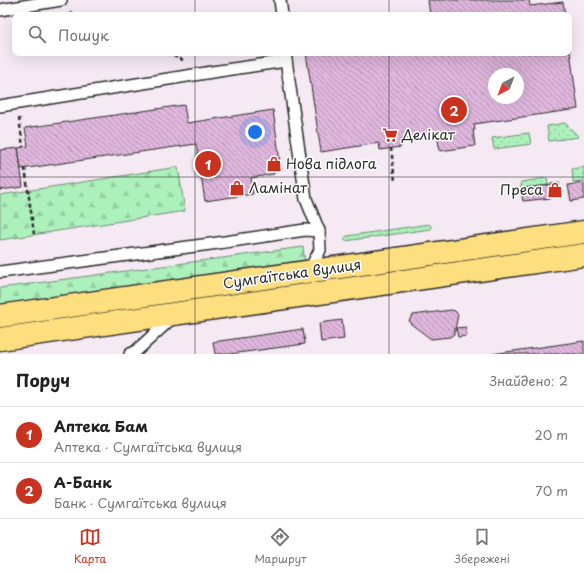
<!DOCTYPE html>
<html lang="uk">
<head>
<meta charset="utf-8">
<style>
	:root { --surface:#fff; --page:#f6f6f6; --text:#222; --muted:#767676; --line:#e0e0e0; --accent:#c8321e }
	body { margin:0; font-family:"Playpen Sans",sans-serif; background:var(--page); color:var(--text) }
	.compass { position:absolute; left:488px; top:68px; width:36px; height:36px; border-radius:50%; background:var(--surface); box-shadow:0 4px 16px #0002; rotate:222deg }
	.you { position:absolute; left:255px; top:132px; width:14px; height:14px; margin:-10px; border:3px solid #fff; border-radius:50%; background:#1a73e8; box-shadow:0 0 0 6px #1a73e833 }
	.badge { display:grid; place-items:center; width:26px; height:26px; border-radius:50%; background:var(--accent); color:#fff; font-size:13px; font-weight:700 }
	.pin { position:absolute; translate:-50% -50%; border:2px solid #fff; box-shadow:0 1px 4px #0006 }
	.list { margin:0; padding:0; list-style:none }
	h2 { display:flex; justify-content:space-between; align-items:center; height:52px; margin:0; padding:0 16px; font-size:17px }
	h2 small { font-size:13px; font-weight:400; color:var(--muted) }
	.list li { display:grid; grid-template-columns:26px 1fr auto; gap:12px; align-items:center; box-sizing:border-box; height:56px; padding:0 16px; border-top:1px solid var(--line) }
	.list b { display:block; font-size:15px; white-space:nowrap }
	.list p { margin:0; font-size:13px; white-space:nowrap; color:var(--muted) }
	.list em { font-size:13px; font-style:normal; color:var(--muted) }
	.icon { flex:none; width:22px; height:22px; fill:none; stroke:currentColor; stroke-width:2; stroke-linecap:round; stroke-linejoin:round }
	.map { position:relative; flex:none; width:584px; height:354px; overflow:hidden }
	.search { position:absolute; background:var(--surface); box-shadow:0 4px 16px #0002; left:12px; right:12px; top:12px; height:44px; display:flex; align-items:center; gap:10px; box-sizing:border-box; padding:0 14px; border-radius:8px; color:var(--muted); font-size:15px }
	.sheet { height:164px; background:var(--surface) }
	nav { display:flex; justify-content:space-around; align-items:center; box-sizing:border-box; height:56px; border-top:1px solid var(--line); background:var(--surface); font-size:11px; color:var(--muted) }
	nav a { display:grid; justify-items:center; gap:2px }
	nav .on { color:var(--accent) }
	.map>svg:first-child { display:block }
</style>
</head>
<body>
<div class="map">
<svg width="584" height="354" viewBox="0 0 584 354">
	<defs>
		<pattern id="grass-dots" width="8" height="8" patternUnits="userSpaceOnUse"><rect width="8" height="8" fill="#acf1bc"/><path d="M2 2h.1M6 6h.1" fill="none" stroke="#94cfa2" stroke-width="1.8" stroke-linecap="round"/></pattern>
		<pattern id="forest-firs" width="22" height="20" patternUnits="userSpaceOnUse"><rect width="22" height="20" fill="#acf1bc"/><path d="M5 1l3.5 6h-7zM16 11l3.5 6h-7z" fill="#94cfa2"/></pattern>
		<pattern id="building-back-hatch" width="6" height="6" patternUnits="userSpaceOnUse"><rect width="6" height="6" fill="#dfb6dc"/><path d="M-1 5l2 2M0 0l6 6M5-1l2 2" fill="none" stroke="#b594b3"/></pattern>
	</defs>
	<rect width="100%" height="100%" fill="#f5e9f4"/>
	<filter id="ink" filterUnits="userSpaceOnUse"><feTurbulence type="fractalNoise" baseFrequency=".025" numOctaves="2"/><feDisplacementMap in="SourceGraphic" scale="8" xChannelSelector="R" yChannelSelector="G"/><feConvolveMatrix kernelMatrix="1 2 1 2 8 2 1 2 1" color-interpolation-filters="sRGB"/></filter>
	<g filter="url(#ink)">
		<g fill="url(#grass-dots)" stroke="#6c8e74">
			<polygon points="565,123 579,137 549,141 547,126"/>
			<polygon points="529,133 531,144 494,149 492,138"/>
			<polygon points="584,167 584,181 573,182 572,169"/>
			<polygon points="547,178 548,185 521,188 521,182"/>
			<polygon points="429,224 431,226 431,229 345,241 345,238 347,236"/>
		</g>
		<g fill="url(#forest-firs)" stroke="#6c8e74">
			<polygon points="178,167 185,211 0,240 0,195"/>
			<polygon points="303,247 305,265 0,307 0,288"/>
		</g>
		<g fill="url(#building-back-hatch)" stroke="#2b2b2b" fill-rule="evenodd">
			<polygon points="428,0 529,0 530,6 563,2 565,15 430,15"/>
			<path d="M569 44 578 109 474 124 475 130H473L475 146 440 151 437 135 400 140 401 147 380 150 379 143 321 152 306 53H569ZM494 74H518V98H494Z"/>
			<polygon points="184,105 187,123 273,110 281,169 273,170 274,174 251,178 253,194 205,201 196,144 21,169 18,148 28,146 25,128"/>
			<polygon points="18,148 23,187 0,190 0,150"/>
			<polygon points="559,183 560,196 552,197 551,184"/>
			<polygon points="584,183 584,199 571,201 568,185"/>
			<polygon points="550,185 552,198 523,201 521,189"/>
			<polygon points="451,310 455,311 458,315 454,334 450,337 431,339 411,324 409,322 410,319 413,315"/>
			<polygon points="342,320 344,339 321,342 319,323"/>
			<polygon points="466,327 467,336 458,337 456,328"/>
			<polygon points="303,329 305,344 230,354 215,354 213,342"/>
			<polygon points="584,341 584,354 492,354"/>
		</g>
		<g fill="none" stroke-linecap="round" stroke-linejoin="round">
			<g stroke="#2b2b2b" stroke-width="14">
				<g id="service">
					<polyline points="280,0 282,15"/>
					<polyline points="0,10 61,0"/>
					<polyline points="285,53 306,199 319,231 320,250 309,271"/>
					<polyline points="0,106 212,72 286,61"/>
					<polyline points="0,272 218,243 305,230 319,231"/>
					<polyline points="130,354 135,352 173,317"/>
				</g>
			</g>
			<g stroke="#2b2b2b" stroke-width="25">
				<g id="primary">
					<polyline points="0,316 584,232"/>
					<polyline points="0,339 584,255"/>
				</g>
			</g>
			<g stroke="#2b2b2b" stroke-width="2.5" stroke-dasharray="4 3" stroke-linecap="butt">
				<polyline points="70,12 77,15"/>
				<polyline points="167,53 183,60"/>
				<polyline points="19,118 23,147"/>
				<polyline points="391,148 395,181"/>
				<polyline points="25,168 34,234"/>
			</g>
			<use href="#service" stroke="#fff" stroke-width="11"/>
			<use href="#primary" stroke="#fedf80" stroke-width="22"/>
		</g>
	</g>
	<path fill="none" stroke="#2b2b2b" stroke-width="1" stroke-opacity="0.55" d="M195 0V15M389 0V15M195 53V354M389 53V354M0 177H584"/>
	<defs>
		<g id="supermarket-bare" transform="scale(1.2)"><path d="M-6-5.5h2.5l.6 2H6L4.5 2H-2.5L-4.4-4H-6ZM-1.5 3.2a1.3 1.3 0 1 0 .1 0ZM3 3.2a1.3 1.3 0 1 0 .1 0Z" fill="#c8321e" stroke="#fff" stroke-width="2.5" paint-order="stroke"/></g>
		<g id="shop-bare" transform="scale(1.2)"><path d="M-5-2.5h2.3a2.7 3.5 0 0 1 5.4 0H5L5.5 6h-11ZM-1.5-2.5h3a1.5 2.3 0 0 0-3 0Z" fill="#c8321e" stroke="#fff" stroke-width="2.5" paint-order="stroke"/></g>
	</defs>
	<g fill-rule="evenodd">
		<use href="#supermarket-bare" x="390" y="135"/>
		<use href="#shop-bare" x="274" y="164"/>
		<use href="#shop-bare" x="237" y="188"/>
		<use href="#shop-bare" x="555" y="190"/>
	</g>
	<g text-anchor="middle" stroke-width="3" stroke-linejoin="round" paint-order="stroke">
		<g font-size="14" fill="#2b2b2b" stroke="#fff" text-anchor="start">
			<text x="402" y="140">Делікат</text>
			<text x="286" y="169">Нова підлога</text>
			<text x="249" y="193">Ламінат</text>
			<text x="543" y="195" text-anchor="end">Преса</text>
		</g>
		<g font-size="14" fill="#2b2b2b" stroke="#fff">
			<text transform="translate(292 274) rotate(-8)" y="5">Сумгаїтська вулиця</text>
		</g>
	</g>
</svg>
<svg class="compass" viewBox="-18 -18 36 36"><path d="M0-13l5 13h-10z" fill="#e53935"/><path d="M0 13l5-13h-10z" fill="#767676"/></svg>
<div class="you"></div>
<div class="pin badge" style="left:208px;top:164px">1</div>
<div class="pin badge" style="left:454px;top:110px">2</div>
<div class="search"><svg class="icon" aria-label="search" viewBox="0 0 24 24"><circle cx="10" cy="10" r="6"/><path d="M15 15l6 6"/></svg>Пошук</div>
</div>
<section class="sheet">
<h2>Поруч<small>Знайдено: 2</small></h2>
<ul class="list">
<li><span class="badge">1</span><div><b>Аптека Бам</b><p>Аптека · Сумгаїтська вулиця</p></div><em>20 m</em></li>
<li><span class="badge">2</span><div><b>А-Банк</b><p>Банк · Сумгаїтська вулиця</p></div><em>70 m</em></li>
</ul>
</section>
<nav>
<a class="on"><svg class="icon" aria-label="map" viewBox="0 0 24 24"><path d="M3 6l6-2 6 2 6-2v14l-6 2-6-2-6 2zM9 4v14M15 6v14"/></svg>Карта</a>
<a><svg class="icon" aria-label="directions" viewBox="0 0 24 24"><path d="M12 3l9 9-9 9-9-9zM9 14v-3h6M13 9l2 2-2 2"/></svg>Маршрут</a>
<a><svg class="icon" aria-label="saved" viewBox="0 0 24 24"><path d="M7 4h10v16l-5-4-5 4z"/></svg>Збережені</a>
</nav>
</body>
</html>
